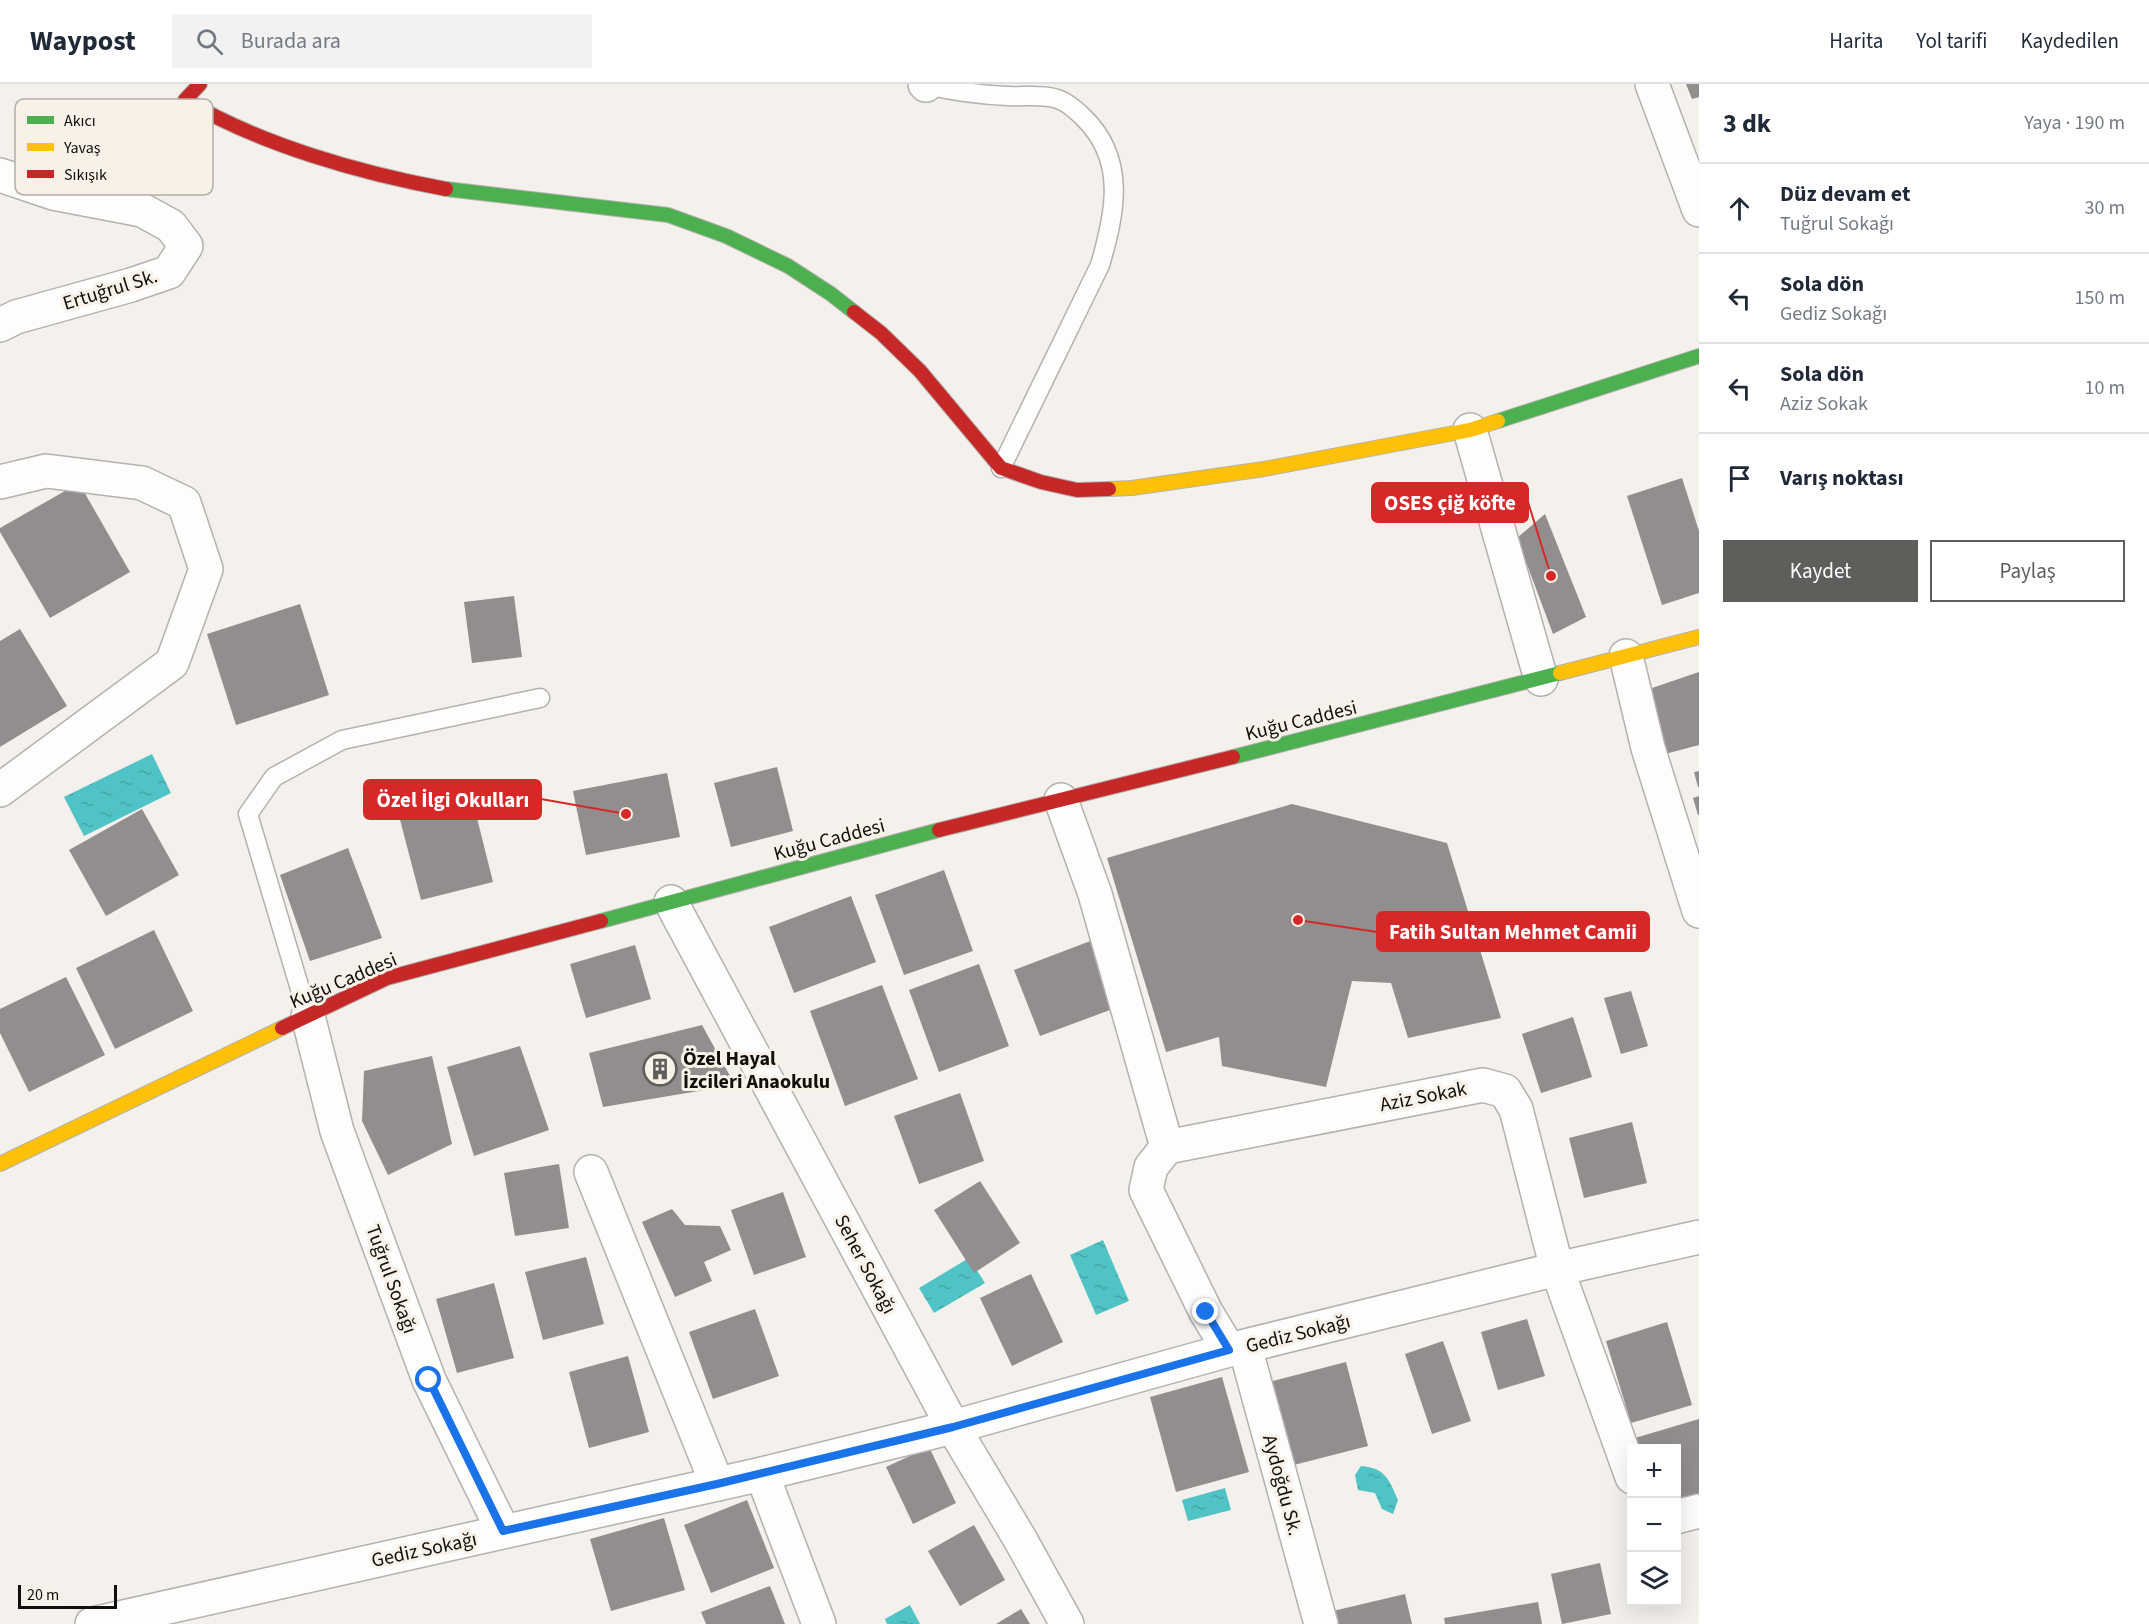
<!DOCTYPE html>
<html lang="tr">
<head>
<meta charset="utf-8">
<style>
	:root { --surface:#fff; --page:#f2f2f3; --text:#1f2937; --muted:#747a83; --line:#e0e1e3; --accent:#605e5a }
	body { margin:0; font-family:"Source Sans 3",sans-serif; background:var(--page); color:var(--text) }
	.controls { position:absolute; right:18px; bottom:18px; display:grid; overflow:hidden; border-radius:0px; box-shadow:0 6px 24px #0002 }
	.controls button { width:54px; height:54px; display:grid; place-items:center; padding:0; border:0; border-bottom:2px solid var(--line); background:var(--surface); color:var(--text); font:30px sans-serif }
	.scale { position:absolute; left:18px; bottom:15px; width:99px; box-sizing:border-box; padding-left:6px; border:3px solid #110f0c; border-top:0; font-size:16px; line-height:21px; white-space:nowrap; color:#110f0c; -webkit-text-stroke:4px #f8f1e8; paint-order:stroke }
	.stop { position:absolute; width:18px; height:18px; margin:-14px; border:4px solid #1a73e8; border-radius:50%; background:#fff }
	.stop.end { background:#1a73e8; border-color:#fff; box-shadow:0 2px 6px #0008 }
	.list { margin:0; padding:0; list-style:none }
	h2 { display:flex; justify-content:space-between; align-items:center; height:78px; margin:0; padding:0 24px; font-size:26px }
	h2 small { font-size:20px; font-weight:400; color:var(--muted) }
	.list li { display:grid; grid-template-columns:39px 1fr auto; gap:18px; align-items:center; box-sizing:border-box; height:90px; padding:0 24px; border-top:2px solid var(--line) }
	.list b { display:block; font-size:22px; white-space:nowrap }
	.list p { margin:0; font-size:20px; white-space:nowrap; color:var(--muted) }
	.list em { font-size:20px; font-style:normal; color:var(--muted) }
	.actions { display:flex; gap:12px; padding:18px 24px }
	.actions a { flex:1; padding:14px 0; border:2px solid var(--accent); border-radius:0px; text-align:center; font-size:21px; color:var(--accent) }
	.actions .main { background:var(--accent); color:#fff }
	.icon { flex:none; width:33px; height:33px; fill:none; stroke:currentColor; stroke-width:2; stroke-linecap:round; stroke-linejoin:round }
	.map { position:relative; flex:none; width:1699px; height:1540px; overflow:hidden }
	header { display:flex; align-items:center; gap:36px; box-sizing:border-box; height:84px; padding:0 30px; background:var(--surface); border-bottom:2px solid var(--line) }
	header strong { font-size:28px }
	nav { display:flex; gap:33px; margin-inline-start:auto; font-size:21px }
	.search { width:420px; height:54px; background:var(--page); display:flex; align-items:center; gap:15px; box-sizing:border-box; padding:0 21px; border-radius:0px; color:var(--muted); font-size:22px }
	main { display:flex }
	aside { flex:1; background:var(--surface) }
	.map>svg:first-child { display:block }
</style>
</head>
<body>
<header>
<strong>Waypost</strong>
<div class="search"><svg class="icon" aria-label="search" viewBox="0 0 24 24"><circle cx="10" cy="10" r="6"/><path d="M15 15l6 6"/></svg>Burada ara</div>
<nav><a>Harita</a><a>Yol tarifi</a><a>Kaydedilen</a></nav>
</header>
<main>
<div class="map">
<svg width="1699" height="1540" viewBox="0 0 1699 1540">
	<defs>
		<pattern id="water-ripples" width="26" height="14" patternUnits="userSpaceOnUse" patternTransform="scale(1.5)"><rect width="26" height="14" fill="#4fc3c5"/><path d="M2 4q2-2 4 0t4 0M15 11q2-2 4 0t4 0" fill="none" stroke="#44a6a8"/></pattern>
	</defs>
	<rect width="100%" height="100%" fill="#f4f0ec"/>
	<g fill="url(#water-ripples)">
		<polygon points="152,670 171,709 84,752 64,713"/>
		<polygon points="1103,1156 1129,1217 1096,1231 1070,1171"/>
		<polygon points="969,1174 985,1199 934,1229 919,1204"/>
		<path d="M1361 1382C1386 1384 1389 1396 1398 1416L1393 1430 1382 1425 1375 1409 1358 1406 1355 1391Z"/>
		<polygon points="1225,1404 1231,1426 1188,1437 1182,1416"/>
		<polygon points="910,1521 920,1540 887,1540 885,1535"/>
	</g>
	<g fill="#918e8d">
		<polygon points="1686,0 1699,0 1699,13 1692,15"/>
		<polygon points="1682,394 1699,447 1699,509 1662,521 1627,412"/>
		<polygon points="79,399 130,488 50,534 0,448 0,444"/>
		<polygon points="1545,430 1586,533 1553,550 1517,454"/>
		<polygon points="514,512 522,573 472,579 464,518"/>
		<polygon points="300,520 329,611 236,641 207,550"/>
		<polygon points="20,545 67,622 0,663 0,557"/>
		<polygon points="1699,588 1699,661 1665,670 1652,604"/>
		<polygon points="777,683 793,747 731,763 714,699"/>
		<polygon points="1699,687 1699,703 1698,703 1694,688"/>
		<polygon points="667,689 680,753 586,771 573,707"/>
		<polygon points="1699,712 1699,731 1698,731 1693,714"/>
		<polygon points="472,714 493,798 421,816 399,732"/>
		<polygon points="1292,720 1447,759 1501,934 1408,954 1391,899 1352,897 1326,1003 1222,982 1219,953 1166,968 1107,774"/>
		<polygon points="142,725 179,791 106,832 69,766"/>
		<polygon points="348,764 382,854 310,877 280,791"/>
		<polygon points="944,786 973,867 904,891 875,811"/>
		<polygon points="851,812 876,878 794,909 769,843"/>
		<polygon points="154,846 193,927 115,965 76,884"/>
		<polygon points="1093,856 1118,923 1040,952 1014,886"/>
		<polygon points="635,861 651,915 586,934 570,880"/>
		<polygon points="979,880 1009,962 939,988 909,906"/>
		<polygon points="66,893 105,971 29,1008 0,949 0,925"/>
		<polygon points="882,901 918,995 845,1022 810,927"/>
		<polygon points="1631,907 1648,962 1621,970 1604,914"/>
		<polygon points="1573,933 1592,993 1541,1009 1522,950"/>
		<polygon points="702,941 735,1001 603,1023 589,969"/>
		<polygon points="520,962 549,1046 474,1072 447,983"/>
		<polygon points="432,972 452,1060 388,1091 362,1037 364,987"/>
		<polygon points="960,1009 984,1077 919,1100 894,1032"/>
		<polygon points="1632,1038 1647,1099 1584,1114 1569,1054"/>
		<polygon points="559,1080 569,1144 515,1152 504,1089"/>
		<polygon points="980,1097 1020,1159 974,1189 934,1126"/>
		<polygon points="783,1108 806,1173 754,1191 731,1126"/>
		<polygon points="672,1125 685,1141 720,1142 731,1166 704,1178 712,1197 675,1213 642,1138"/>
		<polygon points="586,1173 604,1240 543,1256 525,1188"/>
		<polygon points="1031,1190 1063,1258 1012,1282 980,1214"/>
		<polygon points="494,1199 514,1274 457,1289 436,1215"/>
		<polygon points="755,1225 779,1292 713,1315 689,1248"/>
		<polygon points="1527,1235 1545,1292 1498,1306 1481,1248"/>
		<polygon points="1667,1238 1692,1321 1631,1339 1606,1257"/>
		<polygon points="1443,1257 1471,1337 1432,1350 1405,1270"/>
		<polygon points="628,1272 649,1348 589,1364 569,1288"/>
		<polygon points="1346,1278 1368,1362 1290,1382 1269,1298"/>
		<polygon points="1222,1293 1249,1388 1176,1408 1150,1313"/>
		<polygon points="1699,1335 1699,1414 1676,1421 1676,1364 1638,1364 1635,1354"/>
		<polygon points="929,1363 956,1419 913,1440 886,1383"/>
		<polygon points="747,1416 774,1484 711,1509 684,1441"/>
		<polygon points="664,1434 685,1506 611,1527 590,1455"/>
		<polygon points="974,1441 1005,1496 960,1522 928,1467"/>
		<polygon points="1600,1479 1611,1530 1562,1540 1551,1490"/>
		<polygon points="770,1502 785,1540 706,1540 701,1528"/>
		<polygon points="1405,1510 1412,1540 1336,1540 1333,1527"/>
		<polygon points="1538,1518 1542,1540 1445,1540 1444,1534"/>
		<polygon points="1021,1525 1030,1540 996,1540"/>
	</g>
	<g fill="none" stroke-linecap="round" stroke-linejoin="round">
		<g stroke="#b4b1ae" stroke-width="21">
			<g id="lane">
				<path d="M926 1C953 7 980 11 1008 12 1022 13 1040 10 1054 14 1065 16 1077 27 1084 34 1127 76 1115 130 1100 181L1001 384"/>
				<polyline points="308,932 248,730 274,693 342,656 540,614"/>
			</g>
		</g>
		<g stroke="#b4b1ae" stroke-width="36">
			<g id="street">
				<polyline points="925,0 926,1"/>
				<polyline points="1652,0 1699,126"/>
				<polyline points="0,91 53,109 142,126 171,142 186,162 169,188 131,201 16,233 0,241"/>
				<polyline points="1470,346 1541,595"/>
				<polyline points="0,398 46,387 142,399 184,419 206,485 172,579 0,706"/>
				<polyline points="1626,572 1648,664 1699,827"/>
				<polyline points="1061,716 1095,810 1167,1063"/>
				<polyline points="671,818 953,1343 1020,1455 1067,1540"/>
				<polyline points="308,932 337,1047 429,1296 503,1447"/>
				<polyline points="591,1088 717,1400"/>
				<polyline points="1245,1263 1321,1540"/>
				<polyline points="1229,1266 1206,1228 1146,1106 1151,1083 1167,1063 1483,1001 1505,1007 1516,1025 1557,1185 1632,1393"/>
				<polyline points="762,1390 819,1540"/>
				<polyline points="1676,1433 1699,1427"/>
				<polyline points="92,1540 762,1390 953,1343 1229,1266 1557,1185 1699,1153"/>
			</g>
		</g>
		<g stroke="#b4b1ae" stroke-width="16">
			<g id="fast">
				<polyline points="446,105 668,131 726,152 788,182 831,210 854,228"/>
				<polyline points="1498,337 1699,272"/>
				<polyline points="1233,673 1560,589"/>
				<polyline points="601,837 939,746"/>
			</g>
		</g>
		<g stroke="#b4b1ae" stroke-width="16">
			<g id="slow">
				<polyline points="1109,405 1132,404 1264,385 1470,346 1498,337"/>
				<polyline points="1560,589 1699,553"/>
				<polyline points="0,1080 282,944"/>
			</g>
		</g>
		<g stroke="#b4b1ae" stroke-width="16">
			<g id="jam">
				<path d="M200 0 185 16C261 61 360 89 446 105"/>
				<polyline points="854,228 881,249 920,287 1001,384 1041,398 1077,406 1109,405"/>
				<polyline points="939,746 1233,673"/>
				<polyline points="282,944 387,894 601,837"/>
			</g>
		</g>
		<use href="#lane" stroke="#fdfdfc" stroke-width="18"/>
		<use href="#street" stroke="#fdfdfc" stroke-width="33"/>
		<use href="#fast" stroke="#4caf50" stroke-width="14"/>
		<use href="#slow" stroke="#ffc107" stroke-width="14"/>
		<use href="#jam" stroke="#c62828" stroke-width="14"/>
	</g>
	<g fill="none" stroke-linecap="round" stroke-linejoin="round">
		<polyline stroke="#1a73e8" stroke-width="8" points="429,1296 503,1447 717,1400 953,1343 1229,1266 1206,1228"/>
	</g>
	<defs>
		<g id="building-ring" transform="scale(1.725)"><circle r="9.5" fill="#f8f1e8" stroke="#605e5a" stroke-width="1.5"/><path d="M-4-6H4V6H1V3H-1V6H-4ZM-2.5-4.3h1.7v1.8h-1.7ZM.8-4.3h1.7v1.8H.8ZM-2.5-1h1.7V.8h-1.7ZM.8-1h1.7V.8H.8Z" fill="#605e5a"/></g>
	</defs>
	<g fill-rule="evenodd">
		<use href="#building-ring" x="660" y="985"/>
	</g>
	<g text-anchor="middle" stroke-width="6" stroke-linejoin="round" paint-order="stroke">
		<g font-size="20" fill="#110f0c" stroke="#f8f1e8">
			<text transform="translate(110 205) rotate(-17)" y="7">Ertuğrul Sk.</text>
			<text transform="translate(1301 636) rotate(-14)" y="7">Kuğu Caddesi</text>
			<text transform="translate(829 755) rotate(-15)" y="7">Kuğu Caddesi</text>
			<text transform="translate(343 896) rotate(-23)" y="7">Kuğu Caddesi</text>
			<text transform="translate(1423 1012) rotate(-11)" y="7">Aziz Sokak</text>
			<text transform="translate(866 1180) rotate(62)" y="7">Seher Sokağı</text>
			<text transform="translate(392 1195) rotate(70)" y="7">Tuğrul Sokağı</text>
			<text transform="translate(1298 1249) rotate(-14)" y="7">Gediz Sokağı</text>
			<text transform="translate(1283 1401) rotate(75)" y="7">Aydoğdu Sk.</text>
			<text transform="translate(424 1465) rotate(-12)" y="7">Gediz Sokağı</text>
		</g>
		<g font-size="20" font-weight="bold" fill="#110f0c" stroke="#f8f1e8" text-anchor="start">
			<text x="683" y="981">Özel Hayal<tspan x="683" dy="23">İzcileri Anaokulu</tspan></text>
		</g>
	</g>
	<rect x="15" y="15" width="198" height="96" rx="9" fill="#f8f1e8" stroke="#b3ada6" stroke-width="1.5"/>
	<rect x="27" y="32" width="27" height="8" fill="#4caf50"/>
	<rect x="27" y="59" width="27" height="8" fill="#ffc107"/>
	<rect x="27" y="86" width="27" height="8" fill="#c62828"/>
	<g font-size="16" fill="#110f0c">
		<text x="64" y="42">Akıcı</text>
		<text x="64" y="69">Yavaş</text>
		<text x="64" y="96">Sıkışık</text>
	</g>
	<path fill="none" stroke="#d62828" stroke-width="2" d="M1551 492L1528 418M626 730L541 715M1298 836L1377 848"/>
	<g fill="#d62828" stroke="#f8f1e8" stroke-width="2">
		<circle cx="1551" cy="492" r="6"/>
		<circle cx="626" cy="730" r="6"/>
		<circle cx="1298" cy="836" r="6"/>
	</g>
	<g fill="#d62828" stroke="#d62828" stroke-width="2">
		<rect x="1372" y="399" width="156" height="39" rx="6"/>
		<rect x="364" y="696" width="177" height="39" rx="6"/>
		<rect x="1377" y="828" width="272" height="39" rx="6"/>
	</g>
	<g font-size="21" text-anchor="middle" font-weight="bold" fill="#fff">
		<text x="1450" y="426">OSES çiğ köfte</text>
		<text x="453" y="723">Özel İlgi Okulları</text>
		<text x="1513" y="855">Fatih Sultan Mehmet Camii</text>
	</g>
</svg>
<div class="controls">
<button>+</button>
<button>−</button>
<button><svg class="icon" aria-label="layers" viewBox="0 0 24 24"><path d="M12 4l9 5-9 5-9-5zM3 14l9 5 9-5"/></svg></button>
</div>
<div class="scale">20 m</div>
<div class="stop" style="left:429px;top:1296px"></div>
<div class="stop end" style="left:1206px;top:1228px"></div>
</div>
<aside>
<h2>3 dk<small>Yaya · 190 m</small></h2>
<ul class="list">
<li><svg class="icon" aria-label="ahead" viewBox="0 0 24 24"><path d="M12 20V5M6 11l6-6 6 6"/></svg><div><b>Düz devam et</b><p>Tuğrul Sokağı</p></div><em>30 m</em></li>
<li><svg class="icon" aria-label="left" viewBox="0 0 24 24"><path d="M17 20v-9H6M10 6l-5 5 5 5"/></svg><div><b>Sola dön</b><p>Gediz Sokağı</p></div><em>150 m</em></li>
<li><svg class="icon" aria-label="left" viewBox="0 0 24 24"><path d="M17 20v-9H6M10 6l-5 5 5 5"/></svg><div><b>Sola dön</b><p>Aziz Sokak</p></div><em>10 m</em></li>
<li><svg class="icon" aria-label="arrive" viewBox="0 0 24 24"><path d="M6 21V4h12l-3 4 3 4H6"/></svg><div><b>Varış noktası</b></div></li>
</ul>
<div class="actions"><a class="main">Kaydet</a><a>Paylaş</a></div>
</aside>
</main>
</body>
</html>
